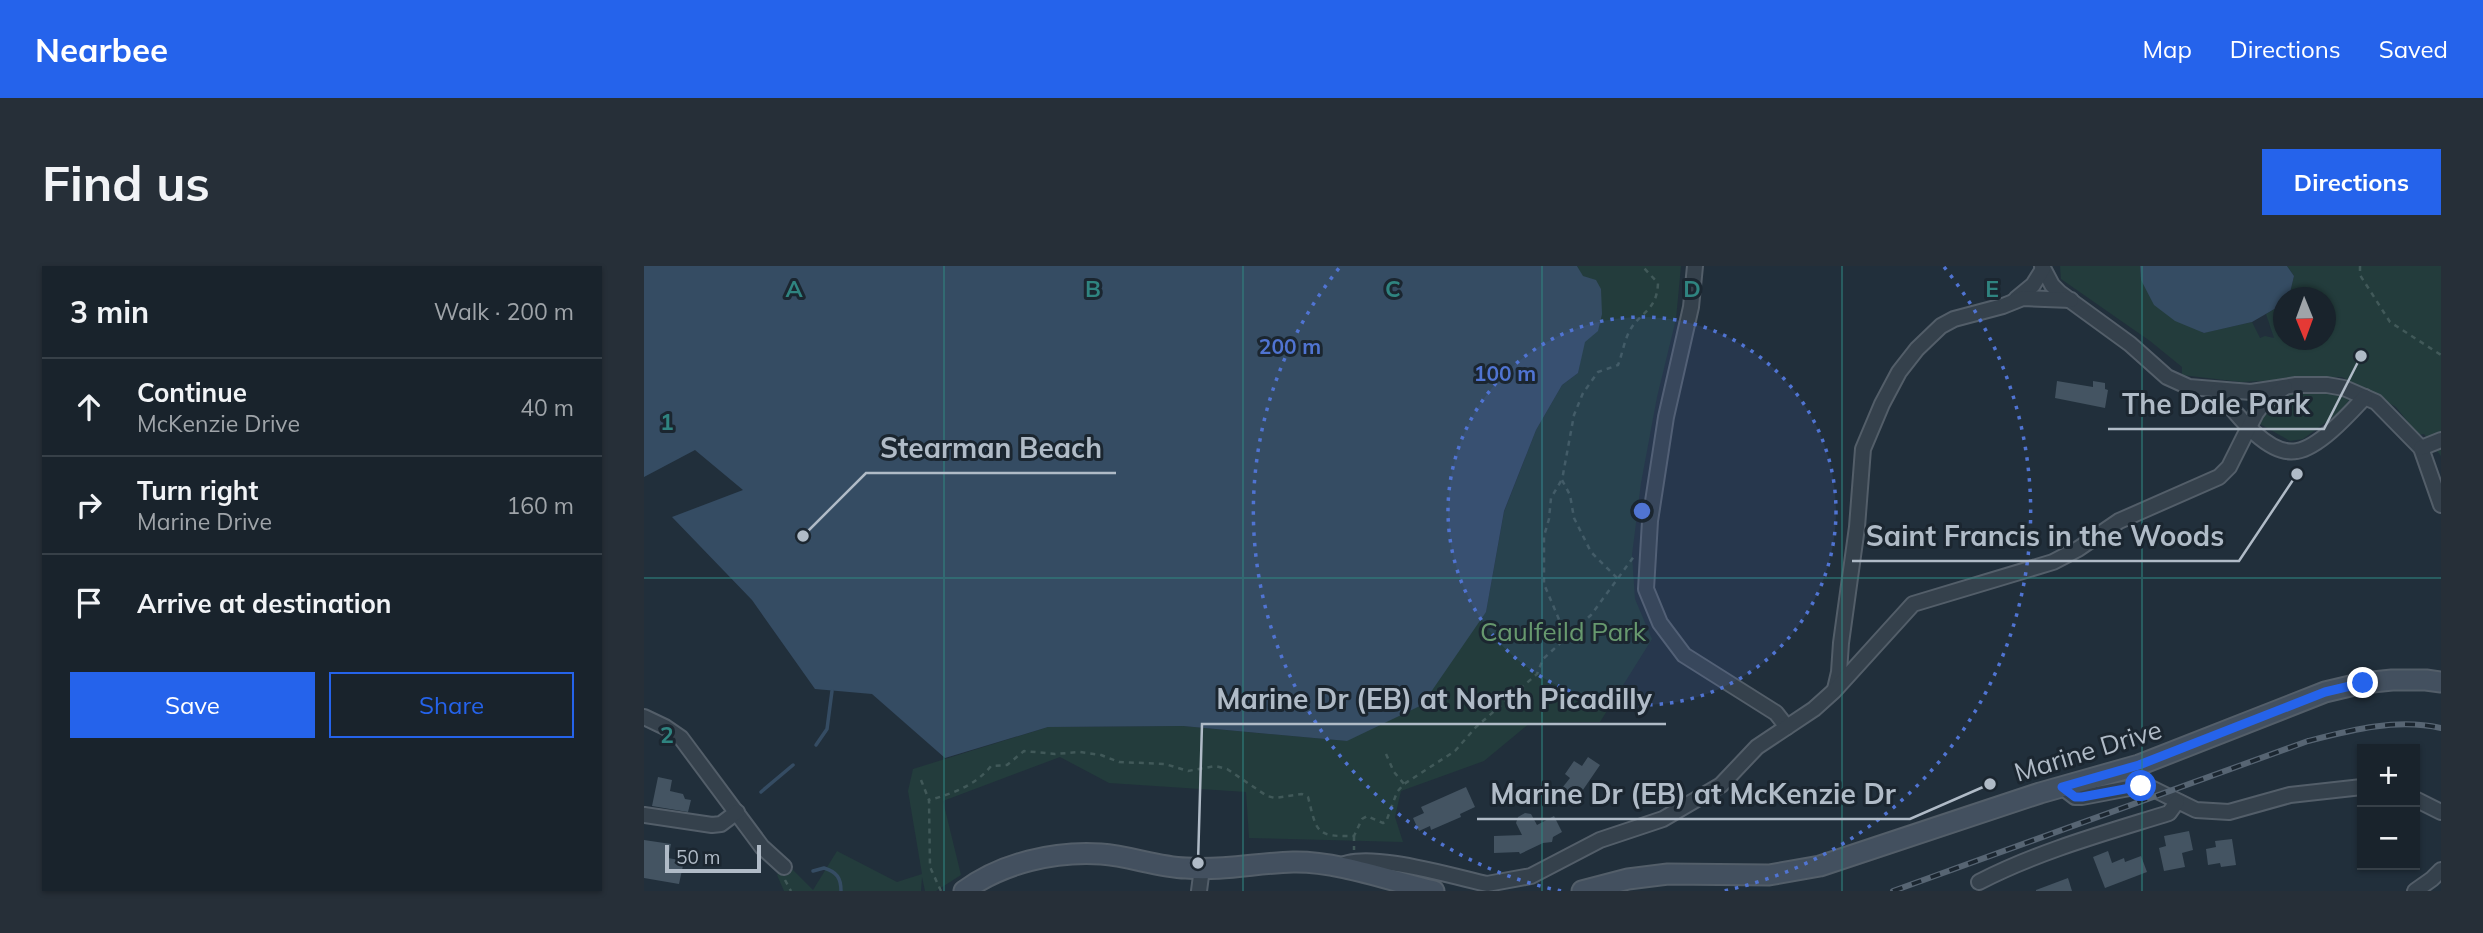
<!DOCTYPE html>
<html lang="en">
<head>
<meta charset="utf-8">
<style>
	:root { --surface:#19232c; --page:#262f38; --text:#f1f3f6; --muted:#9fa4a9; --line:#374048; --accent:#2563eb }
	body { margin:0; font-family:Mulish,sans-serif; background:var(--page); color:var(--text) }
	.controls { position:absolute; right:21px; bottom:21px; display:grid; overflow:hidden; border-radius:0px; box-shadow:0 2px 5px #0004 }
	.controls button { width:63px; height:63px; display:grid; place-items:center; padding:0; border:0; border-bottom:2px solid var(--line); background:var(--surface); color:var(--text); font:35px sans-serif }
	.compass { position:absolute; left:1629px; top:21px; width:63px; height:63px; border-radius:50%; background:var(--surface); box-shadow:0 2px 5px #0004; rotate:179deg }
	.scale { position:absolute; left:21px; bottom:18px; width:96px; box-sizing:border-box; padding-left:7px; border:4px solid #b0bbc7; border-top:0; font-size:19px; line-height:24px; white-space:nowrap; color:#b0bbc7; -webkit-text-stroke:5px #1b2630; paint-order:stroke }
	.stop { position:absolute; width:21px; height:21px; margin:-16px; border:5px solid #2563eb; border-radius:50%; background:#fff }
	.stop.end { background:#2563eb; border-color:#fff; box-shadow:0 2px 7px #0008 }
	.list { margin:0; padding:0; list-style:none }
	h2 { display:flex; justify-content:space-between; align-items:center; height:91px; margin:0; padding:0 28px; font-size:30px }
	h2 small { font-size:23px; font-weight:400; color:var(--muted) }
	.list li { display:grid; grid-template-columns:46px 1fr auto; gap:21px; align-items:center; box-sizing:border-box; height:98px; padding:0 28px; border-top:2px solid var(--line) }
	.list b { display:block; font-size:26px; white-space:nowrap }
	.list p { margin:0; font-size:23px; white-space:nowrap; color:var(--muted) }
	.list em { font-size:23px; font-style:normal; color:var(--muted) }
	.actions { display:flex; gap:14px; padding:21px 28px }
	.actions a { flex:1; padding:16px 0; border:2px solid var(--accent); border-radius:0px; text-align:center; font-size:24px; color:var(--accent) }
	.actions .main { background:var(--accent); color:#fff }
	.icon { flex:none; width:38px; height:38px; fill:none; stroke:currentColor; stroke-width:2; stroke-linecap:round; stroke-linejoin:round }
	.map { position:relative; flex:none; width:1797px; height:625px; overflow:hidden; border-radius:0px }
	header { display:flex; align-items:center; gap:42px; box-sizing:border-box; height:98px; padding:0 35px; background:var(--accent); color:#fff }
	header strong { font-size:33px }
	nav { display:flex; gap:38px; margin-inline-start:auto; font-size:24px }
	.intro { display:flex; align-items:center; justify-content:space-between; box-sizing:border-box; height:168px; padding:0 42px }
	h1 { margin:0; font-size:49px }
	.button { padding:18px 32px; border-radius:0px; background:var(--accent); color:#fff; font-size:24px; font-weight:700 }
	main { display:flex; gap:42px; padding:0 42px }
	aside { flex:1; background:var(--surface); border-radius:0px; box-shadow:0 2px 5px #0004 }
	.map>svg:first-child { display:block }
</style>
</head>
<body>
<header>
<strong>Nearbee</strong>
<nav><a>Map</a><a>Directions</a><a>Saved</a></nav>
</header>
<div class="intro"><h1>Find us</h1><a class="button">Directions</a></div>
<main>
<aside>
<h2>3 min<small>Walk · 200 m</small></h2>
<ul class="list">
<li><svg class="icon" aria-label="ahead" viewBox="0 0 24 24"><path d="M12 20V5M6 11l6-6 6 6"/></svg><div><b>Continue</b><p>McKenzie Drive</p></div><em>40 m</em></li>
<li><svg class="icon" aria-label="right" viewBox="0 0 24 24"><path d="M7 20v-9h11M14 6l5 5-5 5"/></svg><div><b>Turn right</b><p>Marine Drive</p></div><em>160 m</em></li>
<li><svg class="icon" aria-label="arrive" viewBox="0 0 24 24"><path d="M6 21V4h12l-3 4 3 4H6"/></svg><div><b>Arrive at destination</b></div></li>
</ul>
<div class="actions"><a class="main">Save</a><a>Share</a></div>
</aside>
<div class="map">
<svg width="1797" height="625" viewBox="0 0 1797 625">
	<rect width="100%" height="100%" fill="#212f3b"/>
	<g fill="#233c3c">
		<path d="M933 0H1037L1032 53 1013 131 997 217 988 289 991 333 1008 373 956 456 886 457 840 495 757 525 751 551 759 576 605 572 602 526 465 517 416 491 299 535 317 609 292 625H281L278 611 277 625H140L133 609 144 599 169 624 193 585 253 616 278 608 264 525 269 503 404 461 539 460 703 475 842 346 860 246 892 164 918 119 934 107C940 80 948 24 933 0Z"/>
		<polygon points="1416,0 1496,0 1497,14 1559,67 1608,56 1616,72 1621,70 1630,72 1622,48 1639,38 1640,74 1682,74 1682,32 1645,31 1650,10 1643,0 1797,0 1797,190 1780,168 1774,169 1752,141 1698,111 1597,116 1538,109 1538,101 1506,75 1417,13"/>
		<path d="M1653 125 1696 126 1705 134 1697 145 1659 173 1646 175 1616 158 1614 153C1622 140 1638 131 1653 125Z"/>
	</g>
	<g fill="#354c63">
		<polygon points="0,0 933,0 939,10 952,14 957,23 958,48 954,65 941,76 934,107 918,119 892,164 860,245 842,346 778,439 703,475 539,460 404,461 301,492 228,428 171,423 108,334 28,251 99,224 51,184 0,211"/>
		<polygon points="1496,0 1643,0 1650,10 1645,31 1640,32 1639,38 1608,56 1560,67 1531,55 1510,39 1497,14"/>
	</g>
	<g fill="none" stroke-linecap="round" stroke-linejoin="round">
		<g stroke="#354c63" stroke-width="3.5">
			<polyline points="172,479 183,463 188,425"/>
			<polyline points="117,526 149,499"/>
			<path d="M169 605 180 602C193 606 197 612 197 625"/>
		</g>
	</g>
	<g fill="#445462">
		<polygon points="1413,115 1449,121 1449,115 1461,117 1461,123 1464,124 1461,142 1411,132"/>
		<polygon points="944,491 956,499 930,537 918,529 918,522 926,512 921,508 930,495 938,500"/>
		<polygon points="14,511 28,514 26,525 39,528 41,533 47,534 44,546 8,540"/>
		<polygon points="822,521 831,541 816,548 817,551 787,564 786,560 775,565 769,552 780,547 777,541"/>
		<polygon points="881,547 887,548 893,559 910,550 918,566 909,571 908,576 899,577 876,588 875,586 850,587 850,570 878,569 872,557 874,551"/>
		<polygon points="1545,565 1549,584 1538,587 1541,601 1520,605 1515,582 1522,580 1520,570"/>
		<polygon points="1588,573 1592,599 1577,601 1576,597 1564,599 1562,583 1572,581 1571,575"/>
		<polygon points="0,574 27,578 24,592 40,595 35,618 0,612"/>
		<polygon points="1464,585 1468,597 1480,592 1481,596 1497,590 1503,606 1461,622 1449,591"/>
		<polygon points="1424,612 1428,625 1392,625 1392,624"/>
	</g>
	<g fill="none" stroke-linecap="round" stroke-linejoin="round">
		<g stroke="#535e69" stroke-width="18">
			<g id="street">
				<polyline points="1051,0 1047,41 1022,151 1006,255 1002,323 1016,357 1040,389 1132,447 1143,461"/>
				<polyline points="1398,0 1408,19 1416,27 1486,78 1523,111 1545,121 1607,126 1652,119 1683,119 1700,122 1732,136 1777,182 1797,239"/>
				<polyline points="1372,33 1389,19 1399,3"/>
				<path d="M1574 125C1590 145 1623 191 1653 185 1676 181 1706 147 1721 131"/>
				<polyline points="1777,182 1797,174"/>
				<polyline points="1191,423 1195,406 1197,377 1213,261 1219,183 1238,138 1255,106 1273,83 1297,60 1310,53 1359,40 1379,32 1427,34"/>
				<polyline points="0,451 21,461 37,472 118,581 140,601"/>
				<polyline points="1418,521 1431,531 1438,531 1491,521 1505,521 1552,544 1585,546 1646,529 1718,521"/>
				<polyline points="1771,533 1797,546"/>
				<polyline points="0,549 68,559 77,558 93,546"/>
				<path d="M694 601C719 583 811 611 843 618L887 610 956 574 1019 553 1077 519 1113 481 1170 443 1190 425 1269 338 1409 296 1434 283 1475 255 1575 211 1585 201 1612 147 1618 139 1641 121"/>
				<path d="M1335 616C1395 585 1461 567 1525 547L1533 536"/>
				<polyline points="555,625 558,602"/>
				<polyline points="1771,625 1788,613 1797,604"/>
			</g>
		</g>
		<g stroke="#535e69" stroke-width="23">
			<g id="secondary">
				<path d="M320 625C358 597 410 585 457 588 486 590 513 601 542 602 578 605 613 597 649 596 694 595 747 615 790 625"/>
				<polyline points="938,625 984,613 1024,608 1125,609 1176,600 1396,527 1495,499 1681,426 1719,417 1748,414 1782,414 1797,416"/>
			</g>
		</g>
		<g stroke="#415959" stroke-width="2.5" stroke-dasharray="5 5" stroke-linecap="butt">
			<polyline points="1716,0 1716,9 1746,56 1797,89"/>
			<polyline points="917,215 907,232 905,253 900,270 900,318 922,370"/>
			<path d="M973 312 947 286 930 252 926 229 918 214 930 149 939 127 954 106 974 99C978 89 980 76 985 66 995 46 1013 46 1014 17L998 0"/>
			<polyline points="742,488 750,506 760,518"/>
			<polyline points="277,514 285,534"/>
			<polyline points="710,570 710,584"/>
			<polyline points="141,614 147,625"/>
			<path d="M297 625 286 601 285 534C308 528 332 519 347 500L363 499 380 485 411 488 436 486 457 489 475 496 521 498 544 505 571 500 583 503 623 530 631 532 658 528 664 531C673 566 671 571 710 570L718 553 723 550 739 557 742 556 753 526 760 518 811 485 832 461 893 408 899 393 947 349 991 289"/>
		</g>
		<use href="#street" stroke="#35414c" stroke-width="14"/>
		<use href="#secondary" stroke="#43505f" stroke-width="19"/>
		<g stroke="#576573" stroke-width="6">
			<path id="rail" d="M1249 625 1664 475C1707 464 1752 452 1797 462"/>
		</g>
		<use href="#rail" stroke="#1b2630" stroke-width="3.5" stroke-dasharray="10" stroke-linecap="butt"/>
	</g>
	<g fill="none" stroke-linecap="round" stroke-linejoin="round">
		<polyline stroke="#2563eb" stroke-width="9" points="1497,520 1438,531 1431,531 1418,521 1495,499 1681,426 1719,417"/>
	</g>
	<path fill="none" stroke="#2f8480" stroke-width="2" stroke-opacity="0.55" d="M300 0V625M599 0V625M898 0V625M1198 0V625M1498 0V625M0 312H1797"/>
	<circle cx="998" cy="245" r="194" fill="#5074d2" fill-opacity=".12"/>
	<g fill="none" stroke="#5074d2" stroke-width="3.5" stroke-dasharray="3.5 7">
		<circle cx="998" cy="245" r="194"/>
		<path d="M917 625A388 388 0 0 1 696 1M1300 1A388 388 0 0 1 1079 625"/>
	</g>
	<g text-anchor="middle" stroke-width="6" stroke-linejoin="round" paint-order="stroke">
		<g font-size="26" fill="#67996e" stroke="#1b2630">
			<text x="919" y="375">Caulfeild Park</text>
		</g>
		<g font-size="26" fill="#b0bbc7" stroke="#1b2630">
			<text transform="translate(1444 485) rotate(-17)" y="9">Marine Drive</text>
		</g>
	</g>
	<g font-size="23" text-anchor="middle" font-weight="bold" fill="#2f8480" stroke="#1b2630" stroke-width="6" stroke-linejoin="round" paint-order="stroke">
		<text x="150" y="31">A</text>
		<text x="449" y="31">B</text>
		<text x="749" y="31">C</text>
		<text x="1048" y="31">D</text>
		<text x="1348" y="31">E</text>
		<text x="23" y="164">1</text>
		<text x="23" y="477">2</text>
	</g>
	<circle cx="998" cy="245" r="10" fill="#5074d2" stroke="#1b2630" stroke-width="3.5"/>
	<g font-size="21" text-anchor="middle" font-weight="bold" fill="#5074d2" stroke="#1b2630" stroke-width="6" stroke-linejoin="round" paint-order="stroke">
		<text x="646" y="88">200 m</text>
		<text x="861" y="115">100 m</text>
	</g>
	<path fill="none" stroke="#b0bbc7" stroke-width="2.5" d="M1717 90L1680 163H1464M159 270L222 207H472M1653 208L1595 295H1208M554 597L558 458H1022M1346 518L1266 553H833"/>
	<g fill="#b0bbc7" stroke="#1b2630" stroke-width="2.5">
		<circle cx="1717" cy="90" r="7"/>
		<circle cx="159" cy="270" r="7"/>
		<circle cx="1653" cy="208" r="7"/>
		<circle cx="554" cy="597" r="7"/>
		<circle cx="1346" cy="518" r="7"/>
	</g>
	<g font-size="28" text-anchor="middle" font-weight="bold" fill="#b0bbc7" stroke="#1b2630" stroke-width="6" stroke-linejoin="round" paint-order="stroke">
		<text x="1572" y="148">The Dale Park</text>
		<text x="347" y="192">Stearman Beach</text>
		<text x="1401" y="280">Saint Francis in the Woods</text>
		<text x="790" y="443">Marine Dr (EB) at North Picadilly</text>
		<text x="1049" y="538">Marine Dr (EB) at McKenzie Dr</text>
	</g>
</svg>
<div class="controls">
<button>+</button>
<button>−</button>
</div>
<svg class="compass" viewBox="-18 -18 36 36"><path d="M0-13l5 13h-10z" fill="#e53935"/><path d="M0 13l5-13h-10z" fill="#9fa4a9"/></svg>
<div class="scale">50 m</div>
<div class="stop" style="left:1497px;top:520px"></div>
<div class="stop end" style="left:1719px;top:417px"></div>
</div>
</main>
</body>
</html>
